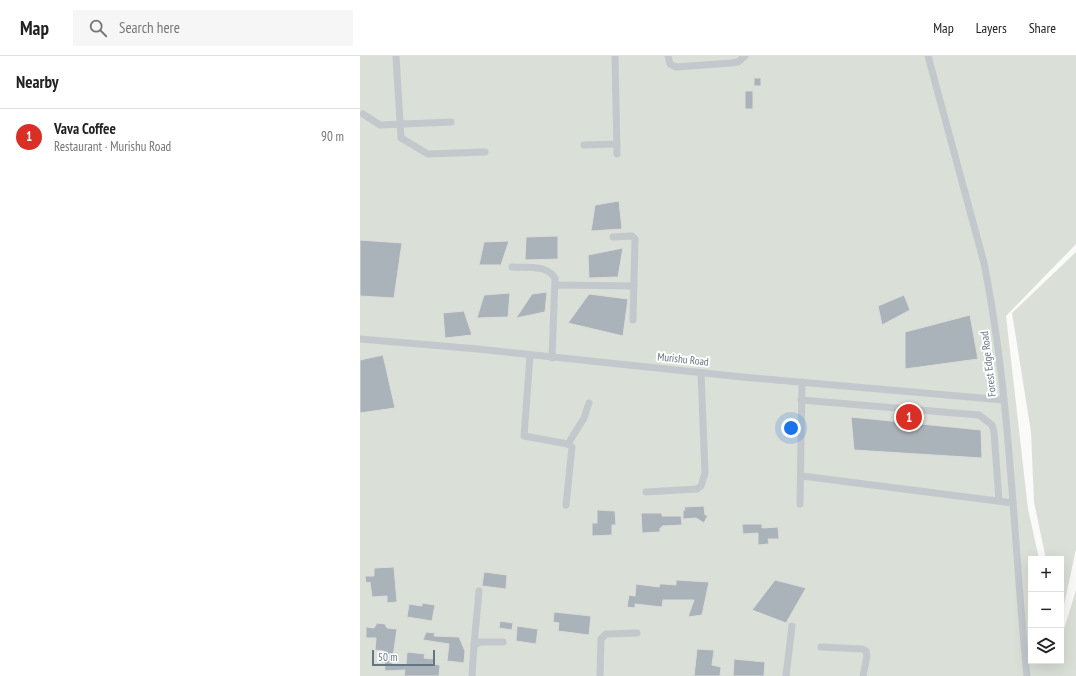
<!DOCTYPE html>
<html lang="en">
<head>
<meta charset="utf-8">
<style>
	:root { --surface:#fff; --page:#f6f6f6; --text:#222; --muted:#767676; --line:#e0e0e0; --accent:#d93025 }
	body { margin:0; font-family:"PT Sans Narrow",sans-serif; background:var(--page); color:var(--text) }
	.controls { position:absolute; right:12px; bottom:12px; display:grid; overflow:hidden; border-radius:0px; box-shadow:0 4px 16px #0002 }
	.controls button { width:36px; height:36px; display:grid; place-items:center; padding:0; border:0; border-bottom:1px solid var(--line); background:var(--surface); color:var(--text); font:20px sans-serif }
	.scale { position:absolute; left:12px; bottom:10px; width:63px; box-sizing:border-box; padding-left:4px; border:2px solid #657683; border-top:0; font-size:11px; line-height:14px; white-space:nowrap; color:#657683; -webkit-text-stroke:3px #fff; paint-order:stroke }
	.you { position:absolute; left:431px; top:372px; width:14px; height:14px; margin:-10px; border:3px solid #fff; border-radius:50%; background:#1a73e8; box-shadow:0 0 0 6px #1a73e833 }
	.badge { display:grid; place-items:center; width:26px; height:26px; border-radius:50%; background:var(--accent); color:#fff; font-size:13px; font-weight:700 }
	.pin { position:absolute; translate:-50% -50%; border:2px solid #fff; box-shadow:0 1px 4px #0006 }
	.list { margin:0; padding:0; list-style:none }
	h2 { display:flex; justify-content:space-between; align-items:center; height:52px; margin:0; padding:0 16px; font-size:17px }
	h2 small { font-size:13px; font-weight:400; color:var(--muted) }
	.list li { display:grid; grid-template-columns:26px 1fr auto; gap:12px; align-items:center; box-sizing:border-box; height:56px; padding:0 16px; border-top:1px solid var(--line) }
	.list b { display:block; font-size:15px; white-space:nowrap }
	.list p { margin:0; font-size:13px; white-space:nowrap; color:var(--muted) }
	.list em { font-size:13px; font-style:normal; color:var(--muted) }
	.icon { flex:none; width:22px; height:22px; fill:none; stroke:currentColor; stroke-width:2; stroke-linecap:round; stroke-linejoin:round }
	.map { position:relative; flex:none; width:716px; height:620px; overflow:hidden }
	header { display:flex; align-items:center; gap:24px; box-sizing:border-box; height:56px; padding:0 20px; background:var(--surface); border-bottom:1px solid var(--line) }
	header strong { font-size:19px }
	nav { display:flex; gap:22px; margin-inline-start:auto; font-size:14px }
	.search { width:280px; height:36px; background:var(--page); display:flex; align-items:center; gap:10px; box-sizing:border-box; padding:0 14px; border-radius:0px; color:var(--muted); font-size:15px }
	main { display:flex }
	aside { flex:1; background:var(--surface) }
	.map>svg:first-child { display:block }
</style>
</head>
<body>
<header>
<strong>Map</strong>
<div class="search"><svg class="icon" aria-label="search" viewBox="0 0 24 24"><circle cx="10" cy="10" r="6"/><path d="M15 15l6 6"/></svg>Search here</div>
<nav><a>Map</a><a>Layers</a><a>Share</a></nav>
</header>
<main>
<aside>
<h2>Nearby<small></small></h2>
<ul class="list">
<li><span class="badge">1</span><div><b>Vava Coffee</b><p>Restaurant · Murishu Road</p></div><em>90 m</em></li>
</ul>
</aside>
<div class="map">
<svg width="716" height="620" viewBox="0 0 716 620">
	<rect width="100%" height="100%" fill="#fafaf8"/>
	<g fill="#dadfd7">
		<polygon points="0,0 716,0 716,188 646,260 668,453 679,503 671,503 671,605 701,605 701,583 716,534 716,620 0,620"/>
		<polygon points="716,196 716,493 701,563 701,503 686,503 674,446 671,376 652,257"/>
	</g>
	<g fill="#aab3b9" stroke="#dcdcda">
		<rect x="394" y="22" width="7" height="8"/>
		<rect x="385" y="35" width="8" height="18"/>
		<polygon points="259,145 262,173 231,175 235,149"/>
		<polygon points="198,180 198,203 165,204 166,181"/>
		<polygon points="0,184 42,187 34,242 0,240"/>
		<polygon points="149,185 141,209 119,209 124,186"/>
		<polygon points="263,192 258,221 229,222 228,199"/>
		<polygon points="187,236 185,256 156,262 172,238"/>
		<polygon points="150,237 148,261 117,262 124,239"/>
		<polygon points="229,238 268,243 263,280 208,267"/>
		<polygon points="544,239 550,254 522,269 518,250"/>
		<polygon points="104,255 112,279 85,282 83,257"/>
		<polygon points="610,259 618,303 545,313 545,276"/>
		<polygon points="23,299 35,352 0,357 0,304"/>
		<polygon points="491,361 621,374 622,402 494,394"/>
		<polygon points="344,450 345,459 348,459 344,467 336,462 323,463 323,454 325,454 324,451"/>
		<polygon points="237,454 255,455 256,469 252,469 252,479 232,480 232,467 237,467"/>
		<polygon points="281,457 302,457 302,460 321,460 322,469 302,470 302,472 300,472 300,476 282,477"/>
		<polygon points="382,468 402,468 402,472 418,471 419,483 408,483 409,488 398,489 398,477 383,478"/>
		<polygon points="34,511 37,546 27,547 27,540 12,541 10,526 6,527 5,520 14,520 14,512"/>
		<polygon points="124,516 147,519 146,533 122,530"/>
		<polygon points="316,524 349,526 342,559 328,561 334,544 303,544 302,551 275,548 275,552 267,551 269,539 275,540 276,528 299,531 300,528 303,528 316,529"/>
		<polygon points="415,524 446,532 426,567 392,554"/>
		<polygon points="62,547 75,549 72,565 47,561 49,548 62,550"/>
		<polygon points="194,556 231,560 229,579 198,575 199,567 193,566"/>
		<polygon points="140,565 153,567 152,574 139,572"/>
		<polygon points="17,567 25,568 27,572 37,573 32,608 46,608 47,596 65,598 64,602 74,603 73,608 80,609 79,620 44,620 45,614 25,615 24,595 15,594 16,582 6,582 6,571 14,572"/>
		<polygon points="157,570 178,573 176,588 156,585"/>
		<polygon points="66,576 75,577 74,580 99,581 105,595 104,607 87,605 89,588 63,584"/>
		<polygon points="337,593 354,594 352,609 361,611 360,620 334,620"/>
		<polygon points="374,603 405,606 404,620 373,620"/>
	</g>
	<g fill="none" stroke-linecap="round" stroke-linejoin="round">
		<g stroke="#c3c8cc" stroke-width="7">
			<polyline points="36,0 41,82 68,98 125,96"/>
			<polyline points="255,0 257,98"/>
			<polyline points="308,0 310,8 316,11 371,7 378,6 385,0"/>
			<path d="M568 0 624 207C651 343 653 482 667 620"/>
			<polyline points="3,58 20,69 91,66"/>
			<polyline points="224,89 257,88"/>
			<polyline points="253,181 272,180 275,183 273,264"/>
			<path d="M152 211C166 212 186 208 195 222L192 302"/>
			<polyline points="196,229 274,230"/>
			<polyline points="0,283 118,293 382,321 644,344"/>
			<polyline points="170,300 164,380 208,388 212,391 206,449"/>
			<polyline points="441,344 619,359 632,369 634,376 639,445"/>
			<polyline points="208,388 224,362 229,347"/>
			<polyline points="442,420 653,447"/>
			<polyline points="286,436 337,433 341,430 345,417 341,317"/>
			<polyline points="440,448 442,326"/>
			<polyline points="114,589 119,535"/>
			<polyline points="461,591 502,593 506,595 507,600 503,620"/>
			<polyline points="112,620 114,589 120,586 143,586"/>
			<polyline points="240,620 241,583 246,578 277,577"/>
			<polyline points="426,620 432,570"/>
		</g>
	</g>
	<g text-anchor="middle" stroke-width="4" stroke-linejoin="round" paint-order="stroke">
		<g font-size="11" fill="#657683" stroke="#fff">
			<text transform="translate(323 303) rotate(6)" y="4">Murishu Road</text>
			<text transform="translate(628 308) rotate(-97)" y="4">Forest Edge Road</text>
		</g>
	</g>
</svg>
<div class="controls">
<button>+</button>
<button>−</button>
<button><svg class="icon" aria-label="layers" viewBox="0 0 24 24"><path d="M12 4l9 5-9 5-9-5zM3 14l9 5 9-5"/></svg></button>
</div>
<div class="scale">50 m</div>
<div class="you"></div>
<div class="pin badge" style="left:549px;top:361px">1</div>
</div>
</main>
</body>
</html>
